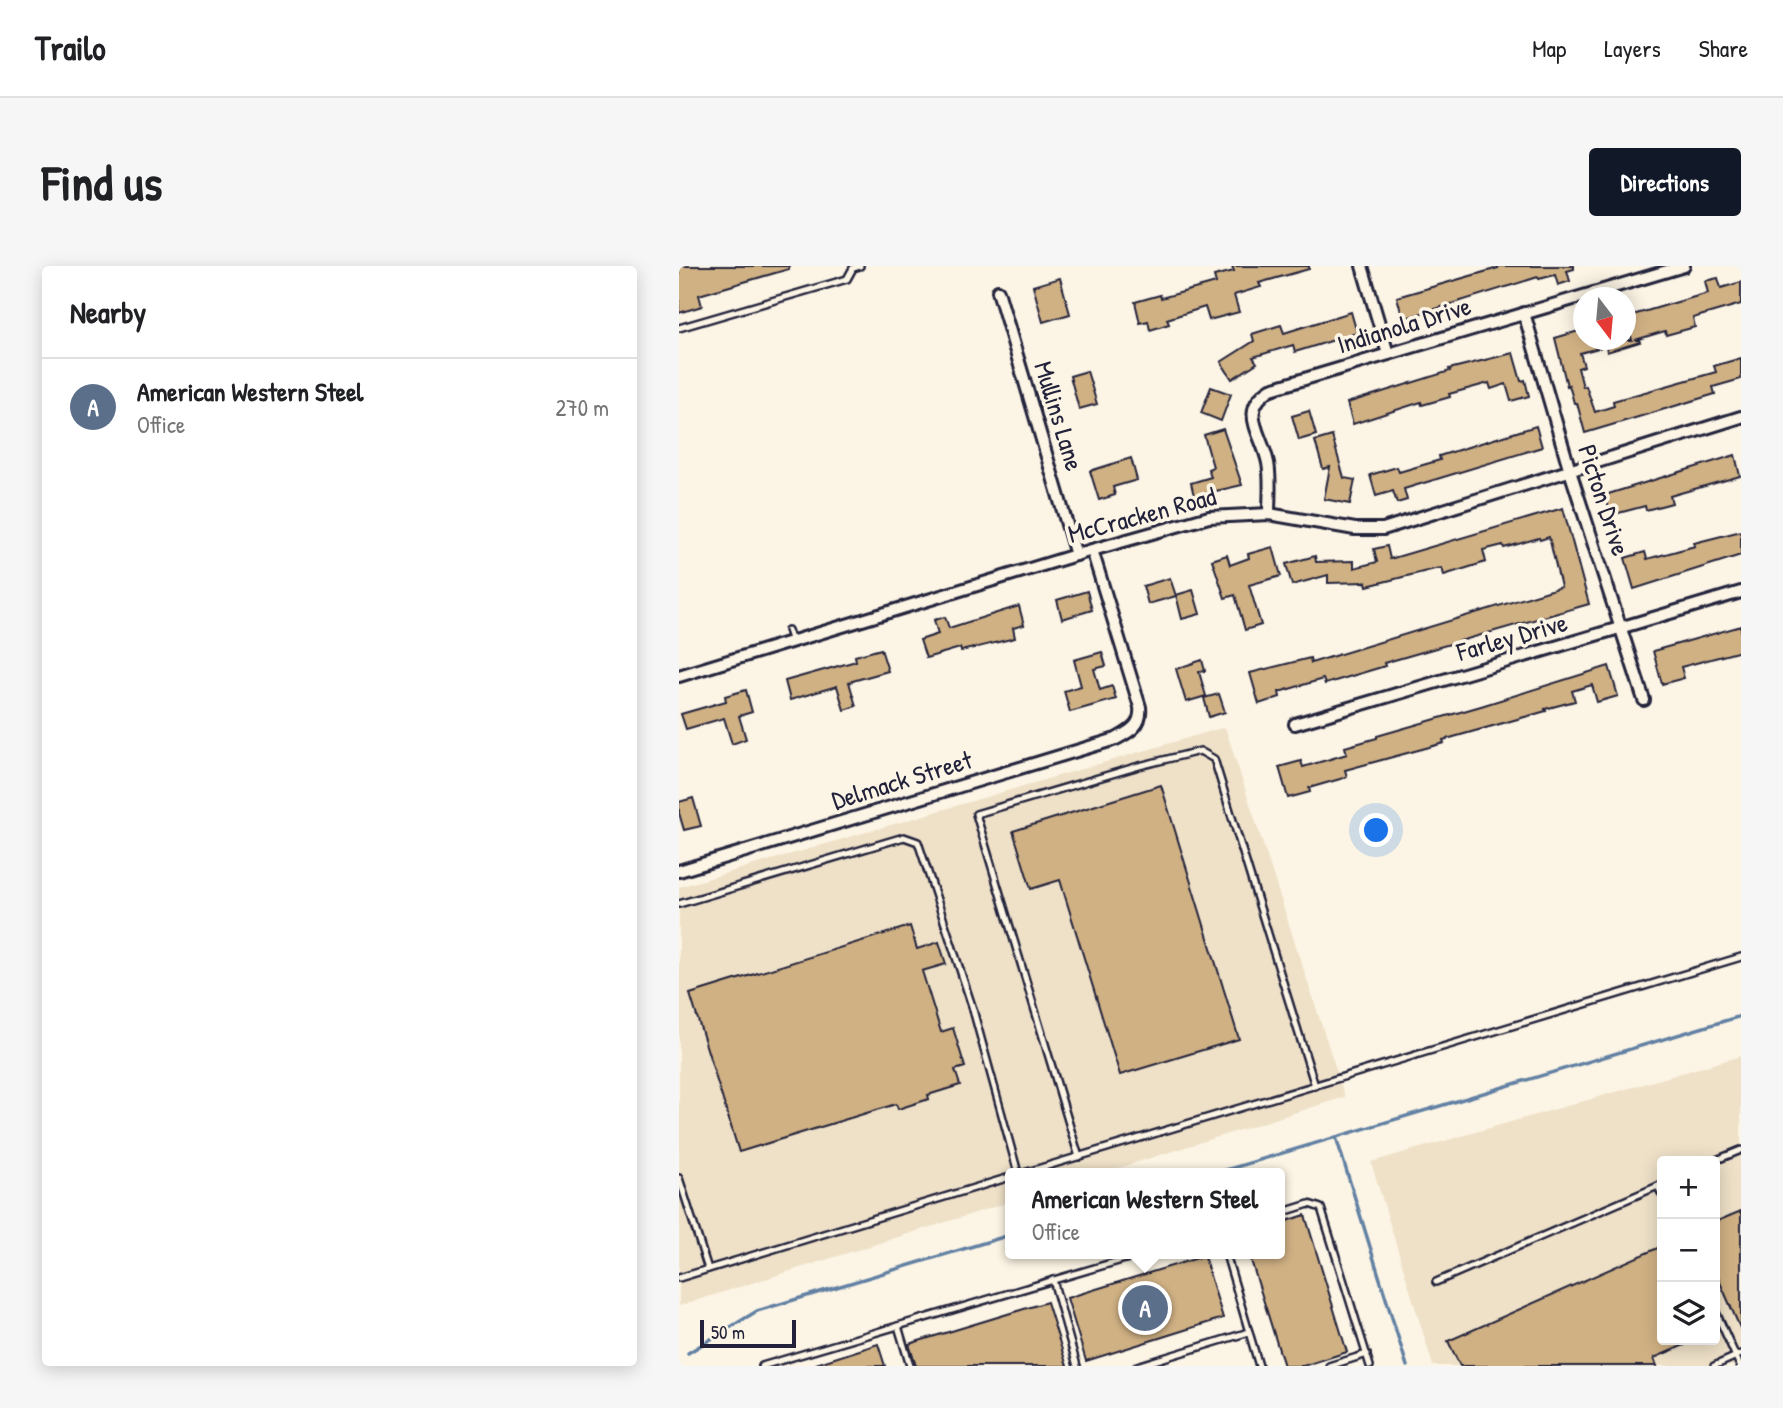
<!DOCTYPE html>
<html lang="en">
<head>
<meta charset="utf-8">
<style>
	:root { --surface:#fff; --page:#f6f6f6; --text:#202124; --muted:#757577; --line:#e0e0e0; --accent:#111827 }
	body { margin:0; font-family:"Patrick Hand",sans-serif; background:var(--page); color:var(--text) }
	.controls { position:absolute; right:21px; bottom:21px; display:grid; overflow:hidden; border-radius:7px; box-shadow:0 4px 18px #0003 }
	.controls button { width:63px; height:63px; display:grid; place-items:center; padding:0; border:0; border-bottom:2px solid var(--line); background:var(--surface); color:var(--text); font:35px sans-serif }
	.compass { position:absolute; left:894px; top:21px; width:63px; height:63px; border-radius:50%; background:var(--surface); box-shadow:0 4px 18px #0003; rotate:164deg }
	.scale { position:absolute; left:21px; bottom:18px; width:96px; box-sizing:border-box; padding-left:7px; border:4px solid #22223b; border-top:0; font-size:19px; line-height:24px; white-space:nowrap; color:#22223b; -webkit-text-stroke:5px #fcf5e5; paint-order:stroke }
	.you { position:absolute; left:698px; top:565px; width:24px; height:24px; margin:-18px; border:5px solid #fff; border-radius:50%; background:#1a73e8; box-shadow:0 0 0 10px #1a73e833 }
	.badge { display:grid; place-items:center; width:46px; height:46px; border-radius:50%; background:var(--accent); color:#fff; font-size:23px; font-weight:700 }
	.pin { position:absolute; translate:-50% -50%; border:4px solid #fff; box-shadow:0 2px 7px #0006 }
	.popup { position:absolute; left:326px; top:902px; width:280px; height:91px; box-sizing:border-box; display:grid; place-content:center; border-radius:7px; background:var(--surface); filter:drop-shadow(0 2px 5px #0005); font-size:23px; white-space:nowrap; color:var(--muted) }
	.popup b { font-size:26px; color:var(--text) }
	.popup::after { content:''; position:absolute; left:50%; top:100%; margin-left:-14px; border:14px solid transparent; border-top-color:var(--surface) }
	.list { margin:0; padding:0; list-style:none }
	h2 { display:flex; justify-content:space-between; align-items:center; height:91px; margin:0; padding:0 28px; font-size:30px }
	h2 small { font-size:23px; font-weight:400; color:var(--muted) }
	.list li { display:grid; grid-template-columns:46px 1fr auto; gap:21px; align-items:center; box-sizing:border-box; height:98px; padding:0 28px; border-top:2px solid var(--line) }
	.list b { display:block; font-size:26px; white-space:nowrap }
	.list p { margin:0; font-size:23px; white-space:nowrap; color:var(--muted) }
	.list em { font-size:23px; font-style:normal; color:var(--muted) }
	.icon { flex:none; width:38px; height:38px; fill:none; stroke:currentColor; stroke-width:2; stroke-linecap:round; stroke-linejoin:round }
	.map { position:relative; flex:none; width:1062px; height:1100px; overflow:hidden; border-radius:7px }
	header { display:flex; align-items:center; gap:42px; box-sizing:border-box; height:98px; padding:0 35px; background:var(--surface); border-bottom:2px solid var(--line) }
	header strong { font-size:33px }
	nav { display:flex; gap:38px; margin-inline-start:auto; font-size:24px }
	.intro { display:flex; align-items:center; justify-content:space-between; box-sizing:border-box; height:168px; padding:0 42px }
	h1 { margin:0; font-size:49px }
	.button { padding:18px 32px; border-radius:7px; background:var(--accent); color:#fff; font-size:24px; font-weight:700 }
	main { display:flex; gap:42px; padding:0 42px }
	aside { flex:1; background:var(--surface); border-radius:7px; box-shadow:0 4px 18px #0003 }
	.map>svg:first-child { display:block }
</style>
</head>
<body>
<header>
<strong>Trailo</strong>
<nav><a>Map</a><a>Layers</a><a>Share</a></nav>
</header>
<div class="intro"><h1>Find us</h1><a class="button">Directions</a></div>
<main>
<aside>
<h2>Nearby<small></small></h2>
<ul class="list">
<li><span class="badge" style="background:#5c6f8a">A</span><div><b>American Western Steel</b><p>Office</p></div><em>270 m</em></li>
</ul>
</aside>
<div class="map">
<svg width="1062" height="1100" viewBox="0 0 1062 1100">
	<rect width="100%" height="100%" fill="#fcf5e5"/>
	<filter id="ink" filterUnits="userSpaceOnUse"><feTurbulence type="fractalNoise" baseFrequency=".0143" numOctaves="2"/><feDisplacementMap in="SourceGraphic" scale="14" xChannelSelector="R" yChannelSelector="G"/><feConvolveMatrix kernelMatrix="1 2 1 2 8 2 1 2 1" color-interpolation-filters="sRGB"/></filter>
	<g filter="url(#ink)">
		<g fill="#efe1c8" fill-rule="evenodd">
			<polygon points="546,461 666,831 424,907 331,907 331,936 0,1040 0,621"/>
			<path d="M1062 790V1100H754L692 896ZM983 895H1036V1074H983Z"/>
		</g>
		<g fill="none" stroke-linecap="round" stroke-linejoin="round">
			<g stroke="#6280a3" stroke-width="3.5">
				<polyline points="657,871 728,1100"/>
				<polyline points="537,907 1062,750"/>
				<polyline points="9,1087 78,1045 331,969"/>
			</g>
		</g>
		<g fill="#d0b184" stroke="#22223b" stroke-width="2">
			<polygon points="0,0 110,0 110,3 20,29 23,40 0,47"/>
			<polygon points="553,0 630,0 630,3 580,17 582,21 555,29 560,46 530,54 526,41 488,53 490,58 471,64 469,55 461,57 456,36 481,29 482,32 537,17 535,10 555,5"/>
			<polygon points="818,0 895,0 895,3 888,5 891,15 879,19 876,9 860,13 859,11 724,53 718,31 819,2"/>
			<polygon points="381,12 391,48 364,56 354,20"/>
			<polygon points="1039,12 1042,22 1062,16 1062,38 1014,52 1016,61 987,69 986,65 956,74 960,74 961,76 928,86 927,80 901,87 905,100 899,102 904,121 907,120 916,146 935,140 934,135 1037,106 1035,100 1062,92 1062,113 1034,121 1036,128 906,167 898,137 895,137 890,119 888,120 876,72 903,64 905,74 953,74 947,51 1029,27 1026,15"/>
			<polygon points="672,46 678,67 616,86 614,79 574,91 578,97 553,113 542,96 575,75 573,68 602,59 605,67"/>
			<polygon points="834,87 842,115 846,114 850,130 832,135 827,118 812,123 810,117 770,128 771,131 743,139 742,136 674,158 668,137 771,105 770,103"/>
			<polygon points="408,105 418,138 400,143 391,110"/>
			<polygon points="532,121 552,128 542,155 522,147"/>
			<polygon points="630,145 637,169 620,174 613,150"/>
			<polygon points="857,160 863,181 725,223 728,234 718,237 714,225 697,230 691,209 718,201 720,206 761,194 760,190"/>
			<polygon points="544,163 563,219 515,230 512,217 532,211 529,203 534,201 525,169"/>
			<polygon points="653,170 665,212 676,214 671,238 645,233 651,201 644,203 636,175"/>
			<polygon points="1056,189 1061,210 991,230 993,237 967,244 966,240 932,249 926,229"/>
			<polygon points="452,192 458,214 434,221 436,229 420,234 411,205"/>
			<polygon points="884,242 910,338 705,397 706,400 646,418 644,413 600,426 601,431 580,438 571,407 631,392 632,397 882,321 870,271 861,274 860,272 825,282 824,279 804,284 807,296 765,309 763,302 756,303 688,320 687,316 649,317 649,309 613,319 607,298 636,290 637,296 675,295 675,302 698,296 695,283 708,280 711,293"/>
			<polygon points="1062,265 1062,289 955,323 946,292 966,286 968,293 1016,280 1015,277"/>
			<polygon points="594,281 602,310 570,319 582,359 566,364 556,329 546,332 533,294 548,289 551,299 570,292 569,288"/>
			<polygon points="491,312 497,330 469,338 464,320"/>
			<polygon points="514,324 521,348 503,353 497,329"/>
			<polygon points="408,325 413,344 383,353 378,334"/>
			<polygon points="340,340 345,359 334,362 336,372 282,385 281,382 247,392 241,374 259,368 255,354 266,351 270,362"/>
			<polygon points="1062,360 1062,385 1002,401 1005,412 983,418 974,385"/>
			<polygon points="202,383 209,405 170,416 177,440 165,444 158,420 111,434 106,415 177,395 176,390"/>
			<polygon points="423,386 427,400 415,403 421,424 433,420 437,433 391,446 385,425 402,420 395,394"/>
			<polygon points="523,394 526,405 520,406 527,430 507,436 497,403"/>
			<polygon points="930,400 939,430 918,436 913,419 893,425 896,435 866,443 867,445 764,474 765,477 666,504 668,511 630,522 631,526 609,532 600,501 622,495 624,501 668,488 666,481 698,472 698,470 802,440"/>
			<polygon points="67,424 73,446 60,450 67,473 53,478 45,452 7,463 2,448 47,435 46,430"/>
			<polygon points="540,428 546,446 530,451 525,432"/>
			<polygon points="482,519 560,773 441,809 381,614 352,623 334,565"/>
			<polygon points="14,532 22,560 5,564 0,547 0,536"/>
			<polygon points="231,660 238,683 260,676 267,698 243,705 262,766 274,762 286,801 276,804 281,819 249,829 250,833 219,843 217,838 60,886 11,728"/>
			<polygon points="1062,945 1062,1064 1036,1005 1036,956"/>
			<polygon points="626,949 668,1086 624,1100 605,1100 570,988 601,988 601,957"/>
			<polygon points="983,980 983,1074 1017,1074 975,1092 978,1100 781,1100 769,1075"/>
			<polygon points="525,990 544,1052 407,1095 388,1032"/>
			<polygon points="368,1036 388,1100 237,1100 230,1078"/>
			<polygon points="199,1078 206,1100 137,1100 137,1098"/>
		</g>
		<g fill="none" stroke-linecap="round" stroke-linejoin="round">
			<g stroke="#22223b" stroke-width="10">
				<g id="lane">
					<polyline points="0,62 168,13 174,2 181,0"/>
					<polyline points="109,364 113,376"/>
					<polyline points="0,638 225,571 239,576 293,740 339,907"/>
					<polyline points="400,891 297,548 460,500 521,485 535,493 636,820"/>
					<polyline points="1035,895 1062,884"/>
					<polyline points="345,907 1062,691"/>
					<polyline points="0,912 29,1003"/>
					<polyline points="983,918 979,920 983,929"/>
					<polyline points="601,947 630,938 642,942 691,1100"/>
					<polyline points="547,988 580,1100"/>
					<polyline points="0,1012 331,911"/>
					<polyline points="374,1014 398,1100"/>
					<polyline points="757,1016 979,920"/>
					<polyline points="1036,1044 1061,1100"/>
					<polyline points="219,1060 231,1100"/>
					<polyline points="83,1100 463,988"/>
					<polyline points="458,1100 570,1066"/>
					<polyline points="650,1100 688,1088"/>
					<polyline points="1035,1100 1062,1088"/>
				</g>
			</g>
			<g stroke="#22223b" stroke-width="16">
				<g id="street">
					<polyline points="683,0 709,88"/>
					<polyline points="319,25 397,289"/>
					<polyline points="845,47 891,205 965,434"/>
					<path d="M590 248C590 232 592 213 589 197 583 167 558 144 592 123L1005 0"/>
					<polyline points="0,410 413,284 530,251 590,248 676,263 704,263 1062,151"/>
					<polyline points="616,458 1062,326"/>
					<path d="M0 605 437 473C452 465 463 459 461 441L413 284"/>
				</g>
			</g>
			<use href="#lane" stroke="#fcf5e5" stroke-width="5"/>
			<use href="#street" stroke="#fcf5e5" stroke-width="10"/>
		</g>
	</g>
	<g text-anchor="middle" stroke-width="7" stroke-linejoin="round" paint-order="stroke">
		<g font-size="26" fill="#22223b" stroke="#fcf5e5">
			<text transform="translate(725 59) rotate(-17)" y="9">Indianola Drive</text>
			<text transform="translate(380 150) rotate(73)" y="9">Mullins Lane</text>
			<text transform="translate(925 234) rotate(72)" y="9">Picton Drive</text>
			<text transform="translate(463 249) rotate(-15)" y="9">McCracken Road</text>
			<text transform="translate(833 371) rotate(-16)" y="9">Farley Drive</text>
			<text transform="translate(223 514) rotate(-17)" y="9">Delmack Street</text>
		</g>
	</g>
</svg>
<div class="controls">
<button>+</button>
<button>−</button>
<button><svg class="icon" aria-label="layers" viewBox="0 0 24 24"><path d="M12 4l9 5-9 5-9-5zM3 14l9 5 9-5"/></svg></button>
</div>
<svg class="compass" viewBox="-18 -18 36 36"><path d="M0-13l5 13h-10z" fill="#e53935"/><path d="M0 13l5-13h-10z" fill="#757577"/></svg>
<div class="scale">50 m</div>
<div class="you"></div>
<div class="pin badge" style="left:466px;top:1042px;background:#5c6f8a">A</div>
<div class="popup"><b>American Western Steel</b>Office</div>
</div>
</main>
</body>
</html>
